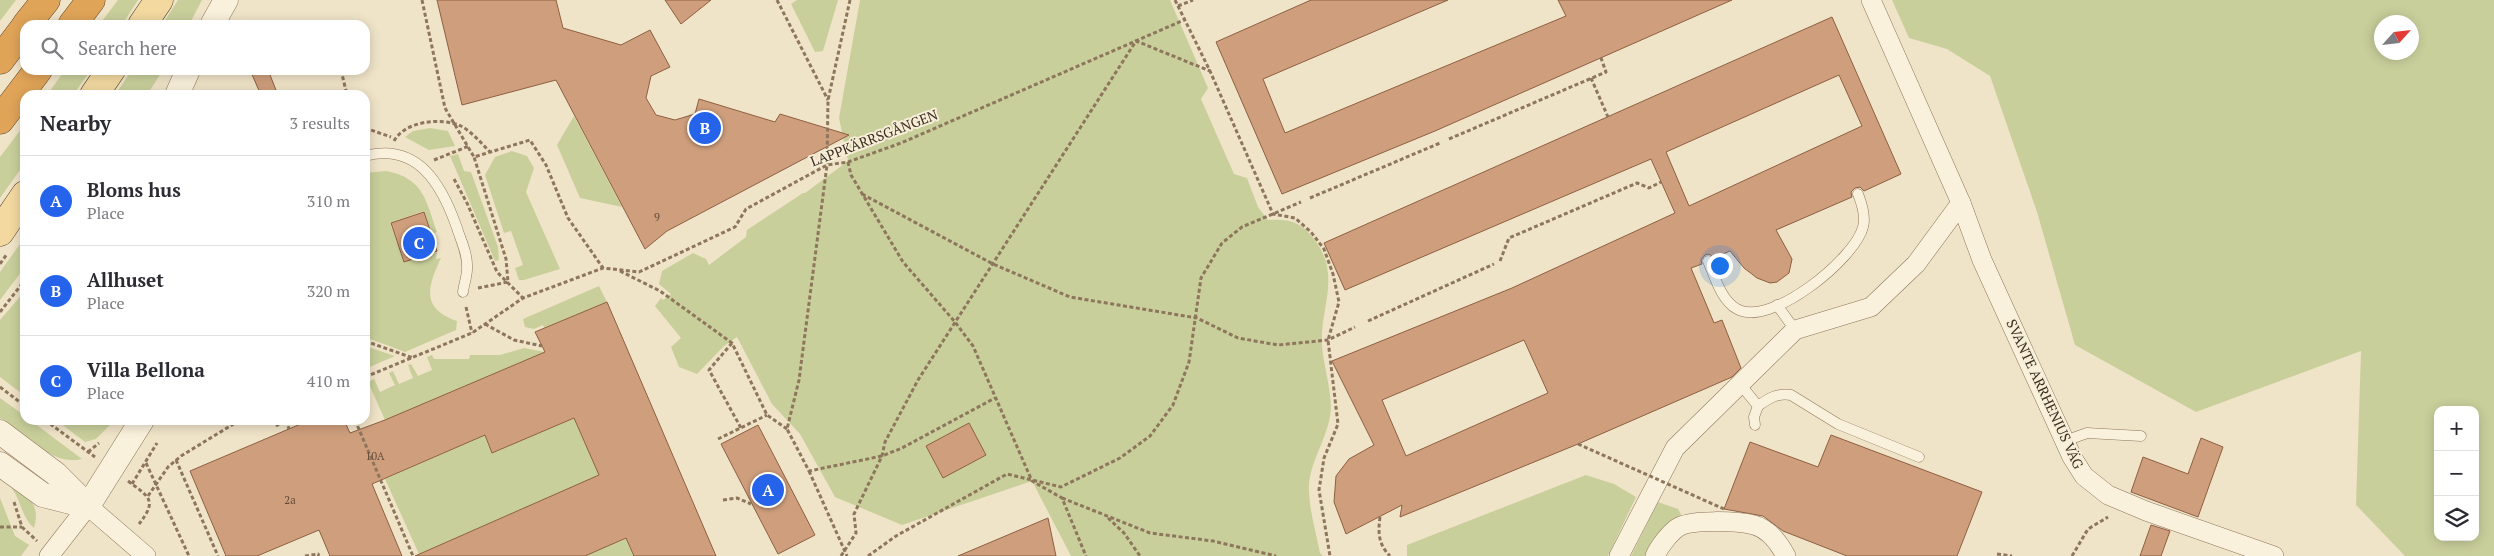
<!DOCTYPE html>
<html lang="en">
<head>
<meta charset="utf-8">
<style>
	:root { --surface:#fff; --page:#f7f7f7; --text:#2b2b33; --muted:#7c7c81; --line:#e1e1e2; --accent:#2563eb }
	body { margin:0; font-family:"PT Serif",serif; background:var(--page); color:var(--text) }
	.controls { position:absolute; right:15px; bottom:15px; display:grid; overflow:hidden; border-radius:10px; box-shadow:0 2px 12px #0003 }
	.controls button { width:45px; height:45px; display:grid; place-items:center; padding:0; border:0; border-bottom:1px solid var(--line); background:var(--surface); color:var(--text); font:25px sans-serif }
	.compass { position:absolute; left:2374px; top:15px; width:45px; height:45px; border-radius:50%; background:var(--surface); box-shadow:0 2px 12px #0003; rotate:63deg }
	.you { position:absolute; left:1719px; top:265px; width:18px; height:18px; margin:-12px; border:4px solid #fff; border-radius:50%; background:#1a73e8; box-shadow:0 0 0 8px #1a73e833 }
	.badge { display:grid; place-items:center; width:32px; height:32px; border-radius:50%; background:var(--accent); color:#fff; font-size:16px; font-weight:700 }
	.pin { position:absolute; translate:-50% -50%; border:2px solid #fff; box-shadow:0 1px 5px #0006 }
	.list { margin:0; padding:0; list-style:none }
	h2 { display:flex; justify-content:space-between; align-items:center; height:65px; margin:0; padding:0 20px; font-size:21px }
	h2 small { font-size:16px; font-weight:400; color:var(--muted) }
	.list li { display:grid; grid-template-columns:32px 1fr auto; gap:15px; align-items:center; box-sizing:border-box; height:90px; padding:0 20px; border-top:1px solid var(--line) }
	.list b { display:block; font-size:19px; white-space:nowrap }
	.list p { margin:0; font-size:16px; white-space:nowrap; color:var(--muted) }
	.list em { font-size:16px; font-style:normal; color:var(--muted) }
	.icon { flex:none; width:28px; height:28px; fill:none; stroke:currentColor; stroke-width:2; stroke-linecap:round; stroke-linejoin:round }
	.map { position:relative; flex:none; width:2494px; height:556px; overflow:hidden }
	.search { position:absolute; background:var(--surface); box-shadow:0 2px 12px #0003; left:20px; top:20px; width:350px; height:55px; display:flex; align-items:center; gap:12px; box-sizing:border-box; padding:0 18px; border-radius:15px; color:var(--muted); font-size:19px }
	.panel { position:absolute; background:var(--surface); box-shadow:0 2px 12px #0003; left:20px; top:90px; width:350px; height:335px; border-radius:15px }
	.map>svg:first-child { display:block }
</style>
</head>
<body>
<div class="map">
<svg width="2494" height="556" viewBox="0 0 2494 556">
	<rect width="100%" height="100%" fill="#f0e4c8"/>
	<g fill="#c9cf9b" fill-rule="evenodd">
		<polygon points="0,0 16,0 0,21"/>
		<polygon points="118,0 138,0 122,25 99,25"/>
		<polygon points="178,0 202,0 189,25 162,25"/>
		<polygon points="797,0 838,0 823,51 815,52 791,4"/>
		<path d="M860 0H1170L1208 88 1201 99 1234 174 1247 178 1258 207 1268 220C1289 219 1300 221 1314 239 1342 275 1320 306 1322 345 1323 364 1334 398 1330 416 1326 442 1307 466 1309 493 1310 512 1316 533 1320 553L1323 556H1071L1032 481 902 525 835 497 800 434 772 404 737 337 724 346 697 374 679 367 671 347 681 338 655 306 661 298 663 300 671 294 659 284 662 271 693 253 706 259 709 265 746 237 747 230 803 193H805L848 161 839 118Z"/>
		<path d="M1892 0H2494V556H2405L2356 505 2361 351 2196 412 2075 345 2037 212 1990 76 1947 49 1909 38ZM2412 22V52H2382V22ZM2438 410H2475V537H2438Z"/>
		<polygon points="65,70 91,70 73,95 47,95"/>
		<polygon points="132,70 163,70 147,95 115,95"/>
		<polygon points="574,116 622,207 580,198 557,145"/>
		<polygon points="25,124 25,163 0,198 0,157"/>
		<polygon points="430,128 448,131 455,146 429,150 405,137 413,131"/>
		<polygon points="512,151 527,156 534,168 526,192 560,269 524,280 519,280 515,268 523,265 511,231 504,233 485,175 495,157"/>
		<polygon points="458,154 464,171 471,172 498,247 499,260 495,261 450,156"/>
		<path d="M386 171C424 178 426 201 437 232L432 234 424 211 390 223 404 262 437 252 436 259 441 258C428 286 420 308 457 321L456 330 405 352 365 337V173Z"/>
		<polygon points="25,237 25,267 0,300 0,272"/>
		<polygon points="599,286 607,302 544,328 543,325 534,329 525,327 523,319"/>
		<polygon points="25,291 25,396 0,377 0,320"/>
		<polygon points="365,346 395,356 365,369"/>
		<polygon points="524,348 545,352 385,420 368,382 374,379 380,392 395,385 389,373 393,371 399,384 413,378 408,365 411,364 418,376 432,370 427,357 432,355 434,359 469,359 470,355 500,355"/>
		<path d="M0 398 25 416V420H30L82 459C54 467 21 433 0 418Z"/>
		<polygon points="574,418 599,475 419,554 385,479 485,435 493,453"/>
		<polygon points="56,420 115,420 96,439 85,442"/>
		<polygon points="1586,475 1614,484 1636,497 1608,556 1407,556 1407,545"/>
		<path d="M9 485C28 496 41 503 34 528 21 517 21 498 9 485Z"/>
		<polygon points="0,498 15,536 29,545 21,556 0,556"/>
		<polygon points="1658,502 1678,509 1683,518 1648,556 1631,556"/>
		<polygon points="626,538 634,556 585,556"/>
	</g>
	<g fill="#cf9f7d" stroke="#8d5f41" fill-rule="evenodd">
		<polygon points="437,0 556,0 563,28 621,45 650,30 670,67 651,76 646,98 656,115 675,120 695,114 699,99 775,122 780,114 849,135 667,231 645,249 556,80 462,105"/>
		<polygon points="665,0 711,0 681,24"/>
		<polygon points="1311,0 1448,0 1263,79 1285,133 1566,16 1558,0 1732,0 1435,131 1282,194 1216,42"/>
		<path d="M1832 17 1901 174 1864 191 1860 187 1855 188 1851 192 1852 197 1776 230 1792 259 1789 273 1777 282 1770 283 1757 278 1744 268 1730 251 1714 258 1709 254 1705 255 1701 260 1702 264 1691 268 1714 323 1722 320 1741 368 1732 377 1578 444 1400 517 1402 505 1346 534 1334 502 1336 476 1349 459 1374 445 1332 361 1512 288 1675 213 1651 159 1345 290 1324 243ZM1839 75 1862 126 1689 206 1666 152ZM1524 340 1548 393 1406 456 1382 400Z"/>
		<polygon points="250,70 268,70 278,95 261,95"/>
		<polygon points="424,212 437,251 404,262 391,223"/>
		<polygon points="607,302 716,556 634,556 626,538 585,556 415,556 599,475 574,418 492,453 485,435 372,484 402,556 330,556 319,530 257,556 226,556 190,471 310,420 344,420 350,433 385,420 545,352 535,332"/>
		<polygon points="969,423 986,455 943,478 926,446"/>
		<polygon points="758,425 815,535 778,554 721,444"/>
		<polygon points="1831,435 1982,492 1957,556 1847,556 1783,531 1763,516 1724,509 1750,442 1818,467"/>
		<polygon points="2201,438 2223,447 2198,517 2131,492 2143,457 2188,474"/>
		<polygon points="1048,518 1056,556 958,556"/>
		<polygon points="2151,525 2170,531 2161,556 2140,556"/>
	</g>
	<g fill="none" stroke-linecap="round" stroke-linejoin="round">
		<g stroke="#8d765c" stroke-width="11">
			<g id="service">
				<path d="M365 156C418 142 442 185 457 228 461 241 468 254 467 269 467 276 464 284 463 292"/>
				<path d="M1708 261C1715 277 1721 300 1737 309 1770 328 1855 259 1863 227 1866 216 1862 204 1858 194"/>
				<polyline points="1777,305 1795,330"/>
				<path d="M1740 384 1758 406C1769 398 1777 393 1791 395L1838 424 1919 457"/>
				<polyline points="1755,425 1754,417 1758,406"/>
				<polyline points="2065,441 2087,433 2141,436"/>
			</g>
		</g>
		<g stroke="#8d765c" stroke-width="20">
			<g id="minor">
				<polyline points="1871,0 1961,203 1982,260 2072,457 2084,476 2108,495 2146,511 2274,556"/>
				<polyline points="49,556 88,506 146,556"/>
				<polyline points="1619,556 1675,448 1795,330 1871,307 1916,264 1961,203"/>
				<path d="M1655 556C1659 547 1669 534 1677 528 1689 519 1738 521 1754 525 1769 529 1779 543 1786 556"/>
			</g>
		</g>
		<g stroke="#8d765c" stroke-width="25">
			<g id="tertiary">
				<polyline points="212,25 226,0"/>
				<polyline points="177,95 188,70"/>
				<polyline points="0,432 56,474 88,506"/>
				<polyline points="0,464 43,495 86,506"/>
				<polyline points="88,506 142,420"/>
			</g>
		</g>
		<g stroke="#5b4430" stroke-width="29">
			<g id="primary">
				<polyline points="142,25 159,0"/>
				<polyline points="94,95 111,70"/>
				<polyline points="0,232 25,195"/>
			</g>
		</g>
		<g stroke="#5b4430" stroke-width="29">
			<g id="motorway">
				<polyline points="26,25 46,0"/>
				<polyline points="72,25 91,0"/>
				<polyline points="0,60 25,27"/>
				<polyline points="0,120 38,70"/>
			</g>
		</g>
		<g stroke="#8d765c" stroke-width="3" stroke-dasharray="4 2.5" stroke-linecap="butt">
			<polyline points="422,0 445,108 474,157"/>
			<polyline points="777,0 828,100"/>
			<polyline points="850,0 828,100 827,165 799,380 787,429 809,471 882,456 902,448 995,398"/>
			<polyline points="1175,0 1210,71 1273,214 1295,218 1311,232 1324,249 1333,274 1339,302 1328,340 1338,424 1324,458 1319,490 1330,556"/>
			<polyline points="1178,6 1193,0"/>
			<polyline points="341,70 347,95"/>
			<polyline points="1591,78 1608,117"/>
			<polyline points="365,128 391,137"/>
			<polyline points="1449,139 1606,72 1601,58"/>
			<path d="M394 141C405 121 441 117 461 126 472 132 481 143 490 152"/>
			<polyline points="434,160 469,146"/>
			<polyline points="848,162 851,175 903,262 955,322 973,346 1032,481 1062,498 1086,556"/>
			<polyline points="454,179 467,203 497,272 523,298"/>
			<polyline points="862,194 993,264 1070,297 1197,318 1238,338 1278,345 1328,340 1355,327"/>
			<polyline points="1310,198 1440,143"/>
			<polyline points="1500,261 1509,238 1637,183 1649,188 1661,182"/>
			<polyline points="0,264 7,254"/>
			<polyline points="620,271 660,291 732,343 767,415 787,429"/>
			<polyline points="478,288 508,282 506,259 474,157 530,140 546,165 568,218 603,268"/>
			<polyline points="466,307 472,333"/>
			<polyline points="0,312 25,280"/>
			<polyline points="1368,321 1494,264"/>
			<polyline points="485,324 514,340 542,346"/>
			<polyline points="365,341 413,358"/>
			<polyline points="732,343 709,370 741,428"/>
			<polyline points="365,377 472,333 523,298 603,268 639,272 735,227 746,209 827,165 848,162 901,143 1184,20"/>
			<polyline points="0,387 25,406"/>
			<polyline points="45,420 95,457"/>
			<polyline points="286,420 289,429"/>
			<polyline points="355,420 413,556"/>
			<polyline points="276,426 285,420"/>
			<polyline points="718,439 767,415"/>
			<polyline points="88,452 99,443"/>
			<polyline points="176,460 218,556"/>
			<polyline points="146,463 189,556"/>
			<polyline points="809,471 847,556"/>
			<path d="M128 481C149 497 158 500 139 524"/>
			<polyline points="132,484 157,443"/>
			<polyline points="148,496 168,467 181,456 240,420"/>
			<polyline points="1062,498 1150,533 1213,541 1276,556"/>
			<polyline points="723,500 737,498 751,504"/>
			<polyline points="14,502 22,527 37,541"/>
			<path d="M1380 517C1378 532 1378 544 1390 556"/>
			<polyline points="1108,518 1124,533 1140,556"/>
			<polyline points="0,527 22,527"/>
			<polyline points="1997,554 2012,556"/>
			<polyline points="305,556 318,554 319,556"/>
			<polyline points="841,556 856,533 854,514 882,456 885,442 918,380 1136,41 1210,71"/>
			<polyline points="868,556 896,536 1007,474 1061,487 1120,458 1150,436 1173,405 1189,362 1201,278 1222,243 1242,227 1301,202"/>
			<polyline points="2072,556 2088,529 2108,517"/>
		</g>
		<use href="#service" stroke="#faf1dc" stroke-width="10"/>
		<use href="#minor" stroke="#faf1dc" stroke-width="19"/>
		<use href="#tertiary" stroke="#faf1dc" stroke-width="24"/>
		<use href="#primary" stroke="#f3d9a0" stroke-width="28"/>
		<use href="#motorway" stroke="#e0a458" stroke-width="28"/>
		<polyline stroke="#8d765c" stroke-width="3" stroke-dasharray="4 2.5" stroke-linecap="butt" points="1578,444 1724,509"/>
	</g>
	<g text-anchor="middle" stroke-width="4" stroke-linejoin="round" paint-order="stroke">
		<g font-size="11" fill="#624a37">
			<text x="657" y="221">9</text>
			<text x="375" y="460">10A</text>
			<text x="290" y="504">2a</text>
		</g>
		<g font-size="14" fill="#3d2e20" stroke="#f7eed8">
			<text transform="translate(874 138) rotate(-21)" y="5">LAPPKÄRRSGÅNGEN</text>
			<text transform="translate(2045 394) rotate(65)" y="5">SVANTE ARRHENIUS VÄG</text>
		</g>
	</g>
</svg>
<div class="controls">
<button>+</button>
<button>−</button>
<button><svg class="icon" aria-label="layers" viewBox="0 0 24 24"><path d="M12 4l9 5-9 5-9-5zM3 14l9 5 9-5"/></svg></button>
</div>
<svg class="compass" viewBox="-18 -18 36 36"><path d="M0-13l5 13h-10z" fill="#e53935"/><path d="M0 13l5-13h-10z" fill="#7c7c81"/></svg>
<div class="you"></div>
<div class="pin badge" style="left:768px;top:490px">A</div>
<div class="pin badge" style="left:705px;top:128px">B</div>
<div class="pin badge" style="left:419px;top:243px">C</div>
<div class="search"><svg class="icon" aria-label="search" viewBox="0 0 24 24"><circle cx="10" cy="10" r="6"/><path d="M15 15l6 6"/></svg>Search here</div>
<section class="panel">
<h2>Nearby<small>3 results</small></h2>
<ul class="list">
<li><span class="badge">A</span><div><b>Bloms hus</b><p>Place</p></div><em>310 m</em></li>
<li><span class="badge">B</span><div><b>Allhuset</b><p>Place</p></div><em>320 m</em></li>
<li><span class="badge">C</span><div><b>Villa Bellona</b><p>Place</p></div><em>410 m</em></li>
</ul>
</section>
</div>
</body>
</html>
